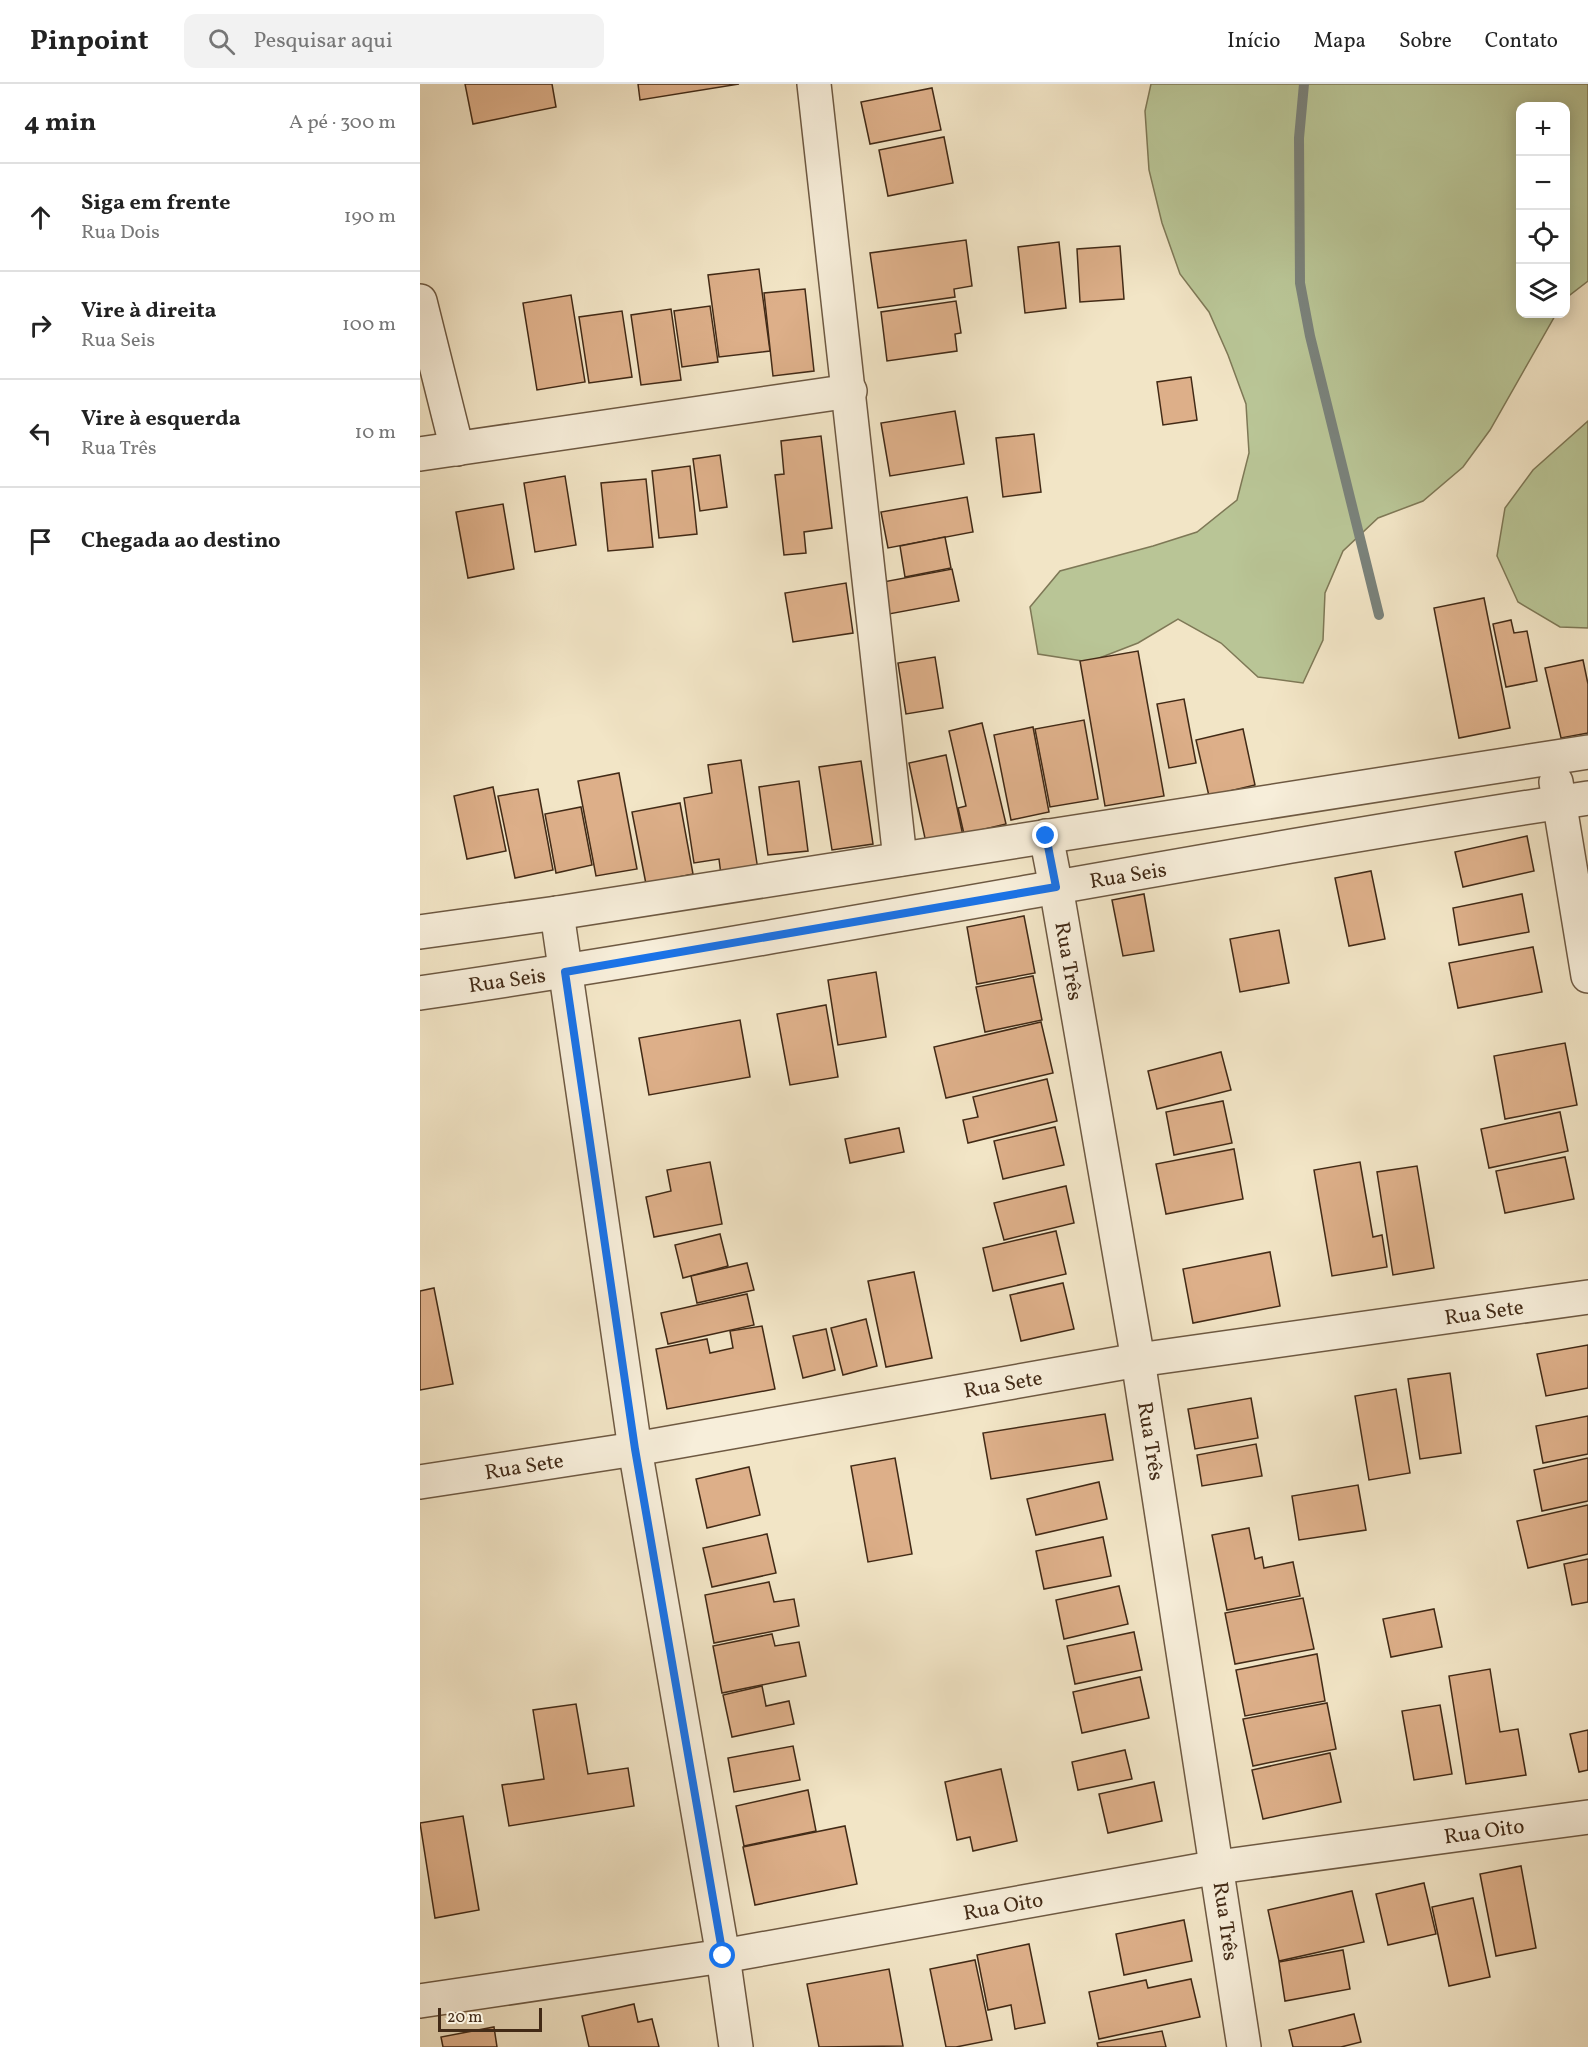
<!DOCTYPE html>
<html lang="pt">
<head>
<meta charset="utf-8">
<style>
	:root { --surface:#fff; --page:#f2f2f2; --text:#222; --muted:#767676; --line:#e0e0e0 }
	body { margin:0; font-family:Vollkorn,serif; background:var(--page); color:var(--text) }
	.controls { position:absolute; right:18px; top:18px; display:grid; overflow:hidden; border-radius:12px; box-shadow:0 3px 15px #0003 }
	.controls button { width:54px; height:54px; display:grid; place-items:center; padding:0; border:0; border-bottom:2px solid var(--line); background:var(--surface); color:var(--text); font:30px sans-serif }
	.scale { position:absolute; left:18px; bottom:15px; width:104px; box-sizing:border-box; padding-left:6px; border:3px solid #422a16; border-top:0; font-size:16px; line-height:21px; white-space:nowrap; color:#422a16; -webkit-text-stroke:4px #f7eeda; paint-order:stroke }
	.stop { position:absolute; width:18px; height:18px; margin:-14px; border:4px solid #1a73e8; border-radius:50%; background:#fff }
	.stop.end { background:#1a73e8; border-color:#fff; box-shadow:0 2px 6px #0008 }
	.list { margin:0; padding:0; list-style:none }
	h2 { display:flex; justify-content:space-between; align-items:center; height:78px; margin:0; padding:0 24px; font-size:26px }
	h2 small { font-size:20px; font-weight:400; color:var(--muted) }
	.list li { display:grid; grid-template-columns:39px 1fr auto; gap:18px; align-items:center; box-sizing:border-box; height:108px; padding:0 24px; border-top:2px solid var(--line) }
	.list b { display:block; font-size:22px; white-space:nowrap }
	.list p { margin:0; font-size:20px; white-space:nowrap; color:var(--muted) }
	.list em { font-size:20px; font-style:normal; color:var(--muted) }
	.icon { flex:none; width:33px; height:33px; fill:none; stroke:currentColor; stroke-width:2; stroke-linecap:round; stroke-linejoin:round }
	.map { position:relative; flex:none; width:1168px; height:1963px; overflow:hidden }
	header { display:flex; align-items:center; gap:36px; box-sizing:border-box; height:84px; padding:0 30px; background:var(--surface); border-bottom:2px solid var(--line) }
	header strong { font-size:28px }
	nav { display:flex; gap:33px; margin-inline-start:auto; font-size:21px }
	.search { width:420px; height:54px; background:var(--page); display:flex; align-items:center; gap:15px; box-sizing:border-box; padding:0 21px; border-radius:12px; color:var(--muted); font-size:22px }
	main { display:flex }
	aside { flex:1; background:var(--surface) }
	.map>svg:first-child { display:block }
</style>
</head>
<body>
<header>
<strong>Pinpoint</strong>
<div class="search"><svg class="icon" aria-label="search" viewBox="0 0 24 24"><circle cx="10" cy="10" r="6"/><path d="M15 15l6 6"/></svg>Pesquisar aqui</div>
<nav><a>Início</a><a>Mapa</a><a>Sobre</a><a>Contato</a></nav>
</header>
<main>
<aside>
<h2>4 min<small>A pé · 300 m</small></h2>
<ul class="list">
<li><svg class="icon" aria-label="ahead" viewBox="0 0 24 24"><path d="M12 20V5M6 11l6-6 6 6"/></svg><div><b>Siga em frente</b><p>Rua Dois</p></div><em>190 m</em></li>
<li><svg class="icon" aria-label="right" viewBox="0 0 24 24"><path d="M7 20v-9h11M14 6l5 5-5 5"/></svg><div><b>Vire à direita</b><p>Rua Seis</p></div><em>100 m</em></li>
<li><svg class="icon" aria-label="left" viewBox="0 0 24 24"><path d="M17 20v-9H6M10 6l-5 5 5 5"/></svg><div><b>Vire à esquerda</b><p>Rua Três</p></div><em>10 m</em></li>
<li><svg class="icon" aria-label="arrive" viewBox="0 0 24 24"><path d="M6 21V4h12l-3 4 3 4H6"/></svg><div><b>Chegada ao destino</b></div></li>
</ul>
</aside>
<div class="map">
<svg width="1168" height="1963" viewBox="0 0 1168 1963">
	<rect width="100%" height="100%" fill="#f2e5c6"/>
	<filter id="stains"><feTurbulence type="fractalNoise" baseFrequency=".00333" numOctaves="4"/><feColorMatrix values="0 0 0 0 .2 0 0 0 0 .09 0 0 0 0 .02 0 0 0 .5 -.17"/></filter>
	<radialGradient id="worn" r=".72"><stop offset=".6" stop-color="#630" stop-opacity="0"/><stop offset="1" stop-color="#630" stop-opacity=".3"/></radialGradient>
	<g fill="#b9c596" stroke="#7e7856" stroke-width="1.5">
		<polygon points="731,0 1168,0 1168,197 1146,214 1146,22 1100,22 1100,230 1136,230 1070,346 1043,383 1003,417 958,434 923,467 905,509 903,556 883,599 838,593 801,559 758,535 718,559 669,578 618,570 610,523 640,487 733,462 777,448 817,416 829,369 826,320 808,271 789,228 760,190 742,139 729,86 725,27"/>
		<polygon points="1168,337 1168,544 1140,543 1098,518 1077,472 1085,424 1113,386"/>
	</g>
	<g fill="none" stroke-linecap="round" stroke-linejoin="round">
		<polyline stroke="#7a827b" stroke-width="10" points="884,0 879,54 880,199 890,252 959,531"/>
	</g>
	<g fill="#ddaf89" stroke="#422a16" stroke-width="1.5">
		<polygon points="45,0 132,0 136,23 53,40"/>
		<polygon points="218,0 319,0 220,16"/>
		<polygon points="512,4 521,46 450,60 441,18"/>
		<polygon points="524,53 533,99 468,112 459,66"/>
		<polygon points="546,156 552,202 534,205 535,213 458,224 450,169"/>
		<polygon points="639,158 646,224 605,229 598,163"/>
		<polygon points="700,162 704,215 660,218 657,165"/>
		<polygon points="339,185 350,267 299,273 288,191"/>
		<polygon points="385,205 394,287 353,292 344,209"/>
		<polygon points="151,211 165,298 117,306 103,219"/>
		<polygon points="536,217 541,249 535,250 537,267 467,277 461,228"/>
		<polygon points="290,222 298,278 262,283 254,227"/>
		<polygon points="251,225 261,296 221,301 211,231"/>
		<polygon points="202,227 212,293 169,299 159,233"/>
		<polygon points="771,293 777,336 743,341 737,298"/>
		<polygon points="535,327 544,380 470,392 461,339"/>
		<polygon points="614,350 621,408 583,413 576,354"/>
		<polygon points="401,352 412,444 384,448 386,469 364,471 355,391 364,390 361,357"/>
		<polygon points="300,371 307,423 280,427 273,375"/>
		<polygon points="270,382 277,450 239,454 232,387"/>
		<polygon points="145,392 156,461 115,468 104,399"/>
		<polygon points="226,395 233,463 188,467 181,399"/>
		<polygon points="547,413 553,448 468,464 461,428"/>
		<polygon points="83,420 94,485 48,494 36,428"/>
		<polygon points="525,453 531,484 485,493 480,462"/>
		<polygon points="532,485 539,517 469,530 463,498"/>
		<polygon points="426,499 433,549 373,558 365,509"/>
		<polygon points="1064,514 1090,644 1039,654 1014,524"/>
		<polygon points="1091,536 1094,549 1107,547 1117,597 1086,603 1073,540"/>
		<polygon points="718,567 744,712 685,722 660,577"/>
		<polygon points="515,573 523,624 486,630 478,579"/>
		<polygon points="1163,576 1168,600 1168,649 1141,654 1125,584"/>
		<polygon points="764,615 776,679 749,684 737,620"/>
		<polygon points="664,636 678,715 630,723 615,645"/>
		<polygon points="562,639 586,740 544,750 538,724 546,722 529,647"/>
		<polygon points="613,643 629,728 591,736 574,651"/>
		<polygon points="823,645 835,701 789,712 776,656"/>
		<polygon points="526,671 543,752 506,759 489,679"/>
		<polygon points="321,676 338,786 301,791 299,775 274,779 264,714 292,709 288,681"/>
		<polygon points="441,677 453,760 412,766 399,683"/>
		<polygon points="199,689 217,785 176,792 158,697"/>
		<polygon points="379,697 388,767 348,771 339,703"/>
		<polygon points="73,703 86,767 47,775 34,712"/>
		<polygon points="118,705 133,786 95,794 78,712"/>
		<polygon points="260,719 273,790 226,800 212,728"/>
		<polygon points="161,723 172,781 136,789 125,730"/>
		<polygon points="1107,752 1114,787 1043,803 1035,768"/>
		<polygon points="951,787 965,855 929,862 915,794"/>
		<polygon points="724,810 734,867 703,872 692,816"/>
		<polygon points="1102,810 1109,848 1039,861 1033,824"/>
		<polygon points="604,832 615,889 557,900 547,843"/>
		<polygon points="859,846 869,899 820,908 810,855"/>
		<polygon points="1113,863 1122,908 1038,924 1029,879"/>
		<polygon points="456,888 466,953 418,961 408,896"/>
		<polygon points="613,892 622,936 565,948 556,903"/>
		<polygon points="406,921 418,993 370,1001 357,930"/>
		<polygon points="320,936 330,993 229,1011 219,954"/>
		<polygon points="621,938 633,989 526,1014 514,963"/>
		<polygon points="1145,959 1157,1021 1085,1035 1074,972"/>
		<polygon points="801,968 811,1006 737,1025 728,987"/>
		<polygon points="627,995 637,1037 548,1059 543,1036 558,1033 553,1013"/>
		<polygon points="803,1017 812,1059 754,1071 746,1028"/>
		<polygon points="1140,1028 1148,1067 1069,1084 1061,1045"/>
		<polygon points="635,1043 644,1081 583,1095 574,1057"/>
		<polygon points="479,1044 484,1068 430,1079 425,1055"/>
		<polygon points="814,1065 823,1115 746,1130 736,1080"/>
		<polygon points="1145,1073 1154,1115 1085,1129 1076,1087"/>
		<polygon points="290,1078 302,1140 234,1153 226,1113 251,1107 247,1086"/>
		<polygon points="940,1078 953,1153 962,1151 967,1183 912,1192 894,1086"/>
		<polygon points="997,1082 1014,1184 973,1191 957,1088"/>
		<polygon points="646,1102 654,1139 584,1156 574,1119"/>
		<polygon points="636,1147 646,1190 573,1207 563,1164"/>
		<polygon points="300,1150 308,1182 263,1194 255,1161"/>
		<polygon points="850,1168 860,1222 773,1239 763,1185"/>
		<polygon points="327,1179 334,1206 277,1219 271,1192"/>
		<polygon points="494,1188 512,1274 466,1283 448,1197"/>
		<polygon points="643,1199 654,1245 601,1257 590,1211"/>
		<polygon points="14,1204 33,1300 0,1306 0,1207"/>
		<polygon points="327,1210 334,1241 248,1260 241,1229"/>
		<polygon points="446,1235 457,1282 423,1291 411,1244"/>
		<polygon points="342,1242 355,1305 247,1325 236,1265 287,1255 290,1269 313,1264 310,1247"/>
		<polygon points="406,1245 415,1286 383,1294 373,1252"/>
		<polygon points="1168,1261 1168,1304 1126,1312 1117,1270"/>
		<polygon points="1030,1289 1041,1369 1000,1375 988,1295"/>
		<polygon points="976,1305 990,1389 949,1396 935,1312"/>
		<polygon points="831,1314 838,1354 775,1365 768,1325"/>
		<polygon points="685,1330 693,1376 571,1395 563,1349"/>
		<polygon points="1168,1332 1168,1370 1123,1379 1116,1342"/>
		<polygon points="836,1360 842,1392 782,1402 777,1371"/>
		<polygon points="475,1374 492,1470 448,1478 431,1382"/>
		<polygon points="1168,1374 1168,1417 1122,1427 1114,1386"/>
		<polygon points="329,1383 340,1431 287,1444 276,1395"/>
		<polygon points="679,1398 687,1435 616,1451 607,1415"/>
		<polygon points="938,1401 946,1446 879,1456 872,1412"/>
		<polygon points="1168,1421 1168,1470 1108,1484 1097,1437"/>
		<polygon points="829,1444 835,1475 842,1473 844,1484 873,1478 880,1512 807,1526 792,1451"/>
		<polygon points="347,1450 356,1489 292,1503 283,1464"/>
		<polygon points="683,1453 691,1492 624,1505 616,1467"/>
		<polygon points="1168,1475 1168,1518 1152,1521 1144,1480"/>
		<polygon points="349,1498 354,1518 374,1515 379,1542 294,1559 285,1511"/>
		<polygon points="699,1502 708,1540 644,1555 636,1516"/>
		<polygon points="883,1514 894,1565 815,1580 805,1529"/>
		<polygon points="1014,1525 1022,1563 971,1573 963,1535"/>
		<polygon points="714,1548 722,1586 655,1600 647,1562"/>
		<polygon points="352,1550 355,1562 379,1558 386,1592 302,1609 293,1562"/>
		<polygon points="897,1570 905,1617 825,1632 816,1586"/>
		<polygon points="1070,1585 1080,1648 1098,1645 1106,1691 1046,1700 1029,1592"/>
		<polygon points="720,1593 729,1634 662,1649 653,1608"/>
		<polygon points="342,1602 346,1622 369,1617 374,1640 312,1653 303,1611"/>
		<polygon points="907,1619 916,1665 833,1682 823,1635"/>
		<polygon points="156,1620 168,1690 208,1684 214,1722 89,1742 82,1701 124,1695 113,1626"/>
		<polygon points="1020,1621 1032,1690 994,1696 982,1627"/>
		<polygon points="1168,1646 1168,1686 1159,1688 1150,1650"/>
		<polygon points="373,1662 380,1696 314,1708 308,1674"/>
		<polygon points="705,1666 712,1695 658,1706 652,1678"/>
		<polygon points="910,1669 921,1718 843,1735 832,1686"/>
		<polygon points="581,1685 597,1757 553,1767 550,1753 537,1756 525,1698"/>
		<polygon points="734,1698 742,1737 688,1749 679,1710"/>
		<polygon points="388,1706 396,1747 324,1762 316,1722"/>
		<polygon points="43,1732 59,1826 15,1834 0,1739"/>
		<polygon points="425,1742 437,1800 335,1821 323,1763"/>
		<polygon points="1101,1782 1116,1864 1076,1872 1060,1790"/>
		<polygon points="1004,1799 1016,1850 968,1861 956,1810"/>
		<polygon points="932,1807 944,1858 859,1877 848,1826"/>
		<polygon points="1053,1814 1070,1893 1029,1902 1012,1823"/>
		<polygon points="764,1836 772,1877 704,1891 696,1850"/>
		<polygon points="609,1860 625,1939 595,1945 591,1921 568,1926 557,1871"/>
		<polygon points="923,1866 930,1905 865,1917 859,1878"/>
		<polygon points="555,1876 572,1956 536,1963 526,1963 510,1885"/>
		<polygon points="469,1885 483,1962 399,1963 387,1900"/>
		<polygon points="771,1895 780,1933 679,1955 669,1908 726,1896 728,1904"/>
		<polygon points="214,1920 218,1938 232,1935 239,1963 169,1963 162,1932"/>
		<polygon points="934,1930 941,1958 921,1963 873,1963 869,1946"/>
		<polygon points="74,1943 77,1963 23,1963 21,1953"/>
		<polygon points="742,1947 746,1963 678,1963 677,1959"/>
	</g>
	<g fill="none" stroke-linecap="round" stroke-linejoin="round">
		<g stroke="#6e5942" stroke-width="36">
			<g id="minor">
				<polyline points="394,0 480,775"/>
				<polyline points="0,217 37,365"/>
				<polyline points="0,370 430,307"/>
				<polyline points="1136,698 1168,892"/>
				<polyline points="626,752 636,803 718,1276 824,1963"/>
				<polyline points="137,829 215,1365 303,1872 316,1963"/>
				<polyline points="0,848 137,829 1168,668"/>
				<path d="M0 909C391 852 778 773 1168 714"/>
				<polyline points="0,1398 215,1365 718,1276 1168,1213"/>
				<polyline points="0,1917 303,1872 798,1783 1168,1733"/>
			</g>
		</g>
		<use href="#minor" stroke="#f7eeda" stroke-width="33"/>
	</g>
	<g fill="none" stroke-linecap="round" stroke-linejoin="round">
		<polyline stroke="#1a73e8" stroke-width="8" points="303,1872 215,1365 145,888 636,803 626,752"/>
	</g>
	<g text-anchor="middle" stroke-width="4.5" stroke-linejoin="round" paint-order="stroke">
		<g font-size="21" fill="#422a16" stroke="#f7eeda">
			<text transform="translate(708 791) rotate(-9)" y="7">Rua Seis</text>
			<text transform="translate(649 877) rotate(80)" y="7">Rua Três</text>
			<text transform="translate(87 896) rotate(-8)" y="7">Rua Seis</text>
			<text transform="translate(1064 1228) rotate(-8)" y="7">Rua Sete</text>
			<text transform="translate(583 1300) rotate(-10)" y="7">Rua Sete</text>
			<text transform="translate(731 1357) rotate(81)" y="7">Rua Três</text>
			<text transform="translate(104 1382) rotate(-9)" y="7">Rua Sete</text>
			<text transform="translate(1064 1747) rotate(-8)" y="7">Rua Oito</text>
			<text transform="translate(583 1822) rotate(-10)" y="7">Rua Oito</text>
			<text transform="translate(806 1837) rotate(82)" y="7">Rua Três</text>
		</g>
	</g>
	<rect width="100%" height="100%" filter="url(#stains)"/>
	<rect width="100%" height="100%" fill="url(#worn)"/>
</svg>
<div class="controls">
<button>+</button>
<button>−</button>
<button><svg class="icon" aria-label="locate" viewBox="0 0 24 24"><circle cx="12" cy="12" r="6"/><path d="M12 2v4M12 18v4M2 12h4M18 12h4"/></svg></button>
<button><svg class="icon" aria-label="layers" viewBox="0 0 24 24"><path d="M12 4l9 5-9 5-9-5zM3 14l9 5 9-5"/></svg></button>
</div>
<div class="scale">20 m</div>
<div class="stop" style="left:303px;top:1872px"></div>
<div class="stop end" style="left:626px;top:752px"></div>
</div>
</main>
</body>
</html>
